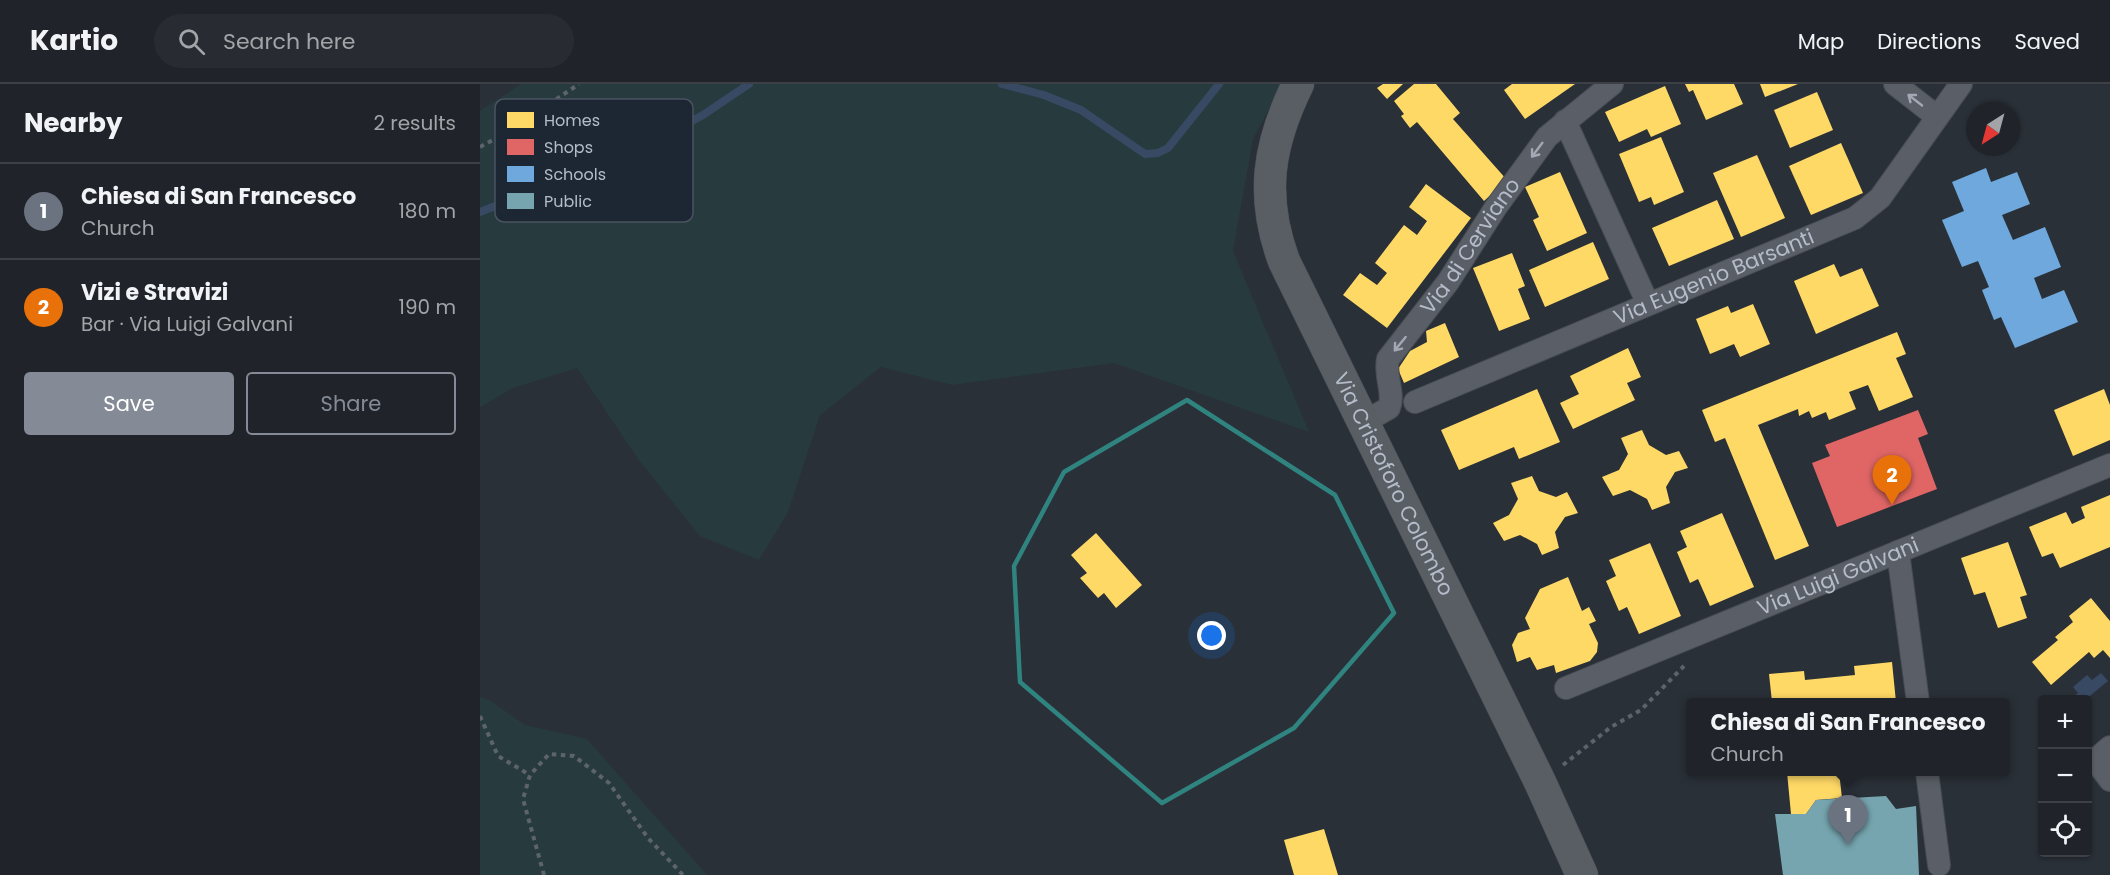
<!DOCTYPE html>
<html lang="en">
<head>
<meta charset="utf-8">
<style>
	:root { --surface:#20242a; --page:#282c32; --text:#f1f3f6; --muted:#a2a4a8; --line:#3d4147; --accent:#848b96 }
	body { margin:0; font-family:Poppins,sans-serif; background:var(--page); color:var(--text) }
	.controls { position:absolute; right:18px; bottom:18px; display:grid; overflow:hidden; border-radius:6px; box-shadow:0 2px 4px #0004 }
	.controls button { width:54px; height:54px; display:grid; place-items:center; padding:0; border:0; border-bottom:2px solid var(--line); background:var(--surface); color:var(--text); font:30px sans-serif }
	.compass { position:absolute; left:1486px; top:18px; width:54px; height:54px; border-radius:50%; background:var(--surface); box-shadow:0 2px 4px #0004; rotate:216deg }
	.you { position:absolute; left:732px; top:552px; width:21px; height:21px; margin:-15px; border:4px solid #fff; border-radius:50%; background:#1a73e8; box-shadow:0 0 0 9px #1a73e833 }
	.badge { display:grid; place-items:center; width:39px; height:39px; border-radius:50%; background:var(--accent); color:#fff; font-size:20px; font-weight:700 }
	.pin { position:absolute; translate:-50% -50px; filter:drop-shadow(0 2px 3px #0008) }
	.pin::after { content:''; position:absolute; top:32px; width:21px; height:18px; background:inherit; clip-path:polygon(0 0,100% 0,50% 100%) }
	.popup { position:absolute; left:1206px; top:614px; width:324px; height:78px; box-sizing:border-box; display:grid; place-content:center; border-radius:6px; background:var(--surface); filter:drop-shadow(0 2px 4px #0005); font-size:20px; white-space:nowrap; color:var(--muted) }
	.popup b { font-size:22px; color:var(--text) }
	.popup::after { content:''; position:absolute; left:50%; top:100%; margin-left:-12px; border:12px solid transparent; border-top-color:var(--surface) }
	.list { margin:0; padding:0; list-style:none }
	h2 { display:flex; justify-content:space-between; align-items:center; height:78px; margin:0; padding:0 24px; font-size:26px }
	h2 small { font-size:20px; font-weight:400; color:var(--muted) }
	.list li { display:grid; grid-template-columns:39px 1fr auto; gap:18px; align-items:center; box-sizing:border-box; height:96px; padding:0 24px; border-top:2px solid var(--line) }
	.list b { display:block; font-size:22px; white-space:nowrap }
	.list p { margin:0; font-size:20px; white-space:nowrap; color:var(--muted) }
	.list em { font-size:20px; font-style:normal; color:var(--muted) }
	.actions { display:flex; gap:12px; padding:18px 24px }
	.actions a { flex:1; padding:14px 0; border:2px solid var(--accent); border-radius:6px; text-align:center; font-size:21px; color:var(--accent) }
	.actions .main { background:var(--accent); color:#fff }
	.icon { flex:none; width:33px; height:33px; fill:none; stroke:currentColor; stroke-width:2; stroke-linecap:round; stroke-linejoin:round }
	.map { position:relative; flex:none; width:1630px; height:791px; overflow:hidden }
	header { display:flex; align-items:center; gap:36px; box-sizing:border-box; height:84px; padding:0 30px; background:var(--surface); border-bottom:2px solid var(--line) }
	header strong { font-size:28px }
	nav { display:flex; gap:33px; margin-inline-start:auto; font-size:21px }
	.search { width:420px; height:54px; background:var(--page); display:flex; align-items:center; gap:15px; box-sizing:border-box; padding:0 21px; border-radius:33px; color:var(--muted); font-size:22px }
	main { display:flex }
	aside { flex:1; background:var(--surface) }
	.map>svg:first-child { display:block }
</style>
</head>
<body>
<header>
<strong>Kartio</strong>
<div class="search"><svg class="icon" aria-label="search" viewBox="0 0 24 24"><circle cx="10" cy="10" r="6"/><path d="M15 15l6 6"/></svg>Search here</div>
<nav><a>Map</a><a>Directions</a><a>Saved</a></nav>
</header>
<main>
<aside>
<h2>Nearby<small>2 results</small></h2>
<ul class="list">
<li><span class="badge" style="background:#6b7280">1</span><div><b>Chiesa di San Francesco</b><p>Church</p></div><em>180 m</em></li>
<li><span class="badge" style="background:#e8710a">2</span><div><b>Vizi e Stravizi</b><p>Bar · Via Luigi Galvani</p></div><em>190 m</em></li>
</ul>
<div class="actions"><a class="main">Save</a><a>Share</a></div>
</aside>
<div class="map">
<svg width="1630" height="791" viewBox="0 0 1630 791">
	<rect width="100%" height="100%" fill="#2a3038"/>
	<g fill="#273a3e">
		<polygon points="41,0 802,0 773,55 753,167 829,348 634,279 472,301 401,283 340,331 308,428 279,476 220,452 158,375 97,284 33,304 0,323 0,27"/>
		<polygon points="0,613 11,617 45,641 107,655 227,791 0,791"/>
	</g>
	<polygon fill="#384963" points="1621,589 1628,597 1606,615 1590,615 1598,609 1593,603 1607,591 1612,596"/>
	<g fill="#ffd966">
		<polygon points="903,0 923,0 907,15 897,4"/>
		<polygon points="934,0 956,0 980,29 973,35 1027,96 1004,117 937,38 930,44 921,32 924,30 914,17"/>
		<polygon points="1032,0 1095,0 1045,35 1024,6"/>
		<polygon points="1205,0 1254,0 1263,20 1226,36 1213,6 1209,8"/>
		<polygon points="1280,0 1318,0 1285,13"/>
		<polygon points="1185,2 1201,40 1171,53 1167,45 1139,58 1125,28"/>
		<polygon points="1337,8 1353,46 1310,64 1294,26"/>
		<polygon points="1181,53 1204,108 1174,121 1171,113 1159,118 1139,70"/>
		<polygon points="1361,59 1383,109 1331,131 1309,82"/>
		<polygon points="1277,71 1305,134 1261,153 1233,89"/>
		<polygon points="1080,88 1107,149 1067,167 1053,136 1059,133 1045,103"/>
		<polygon points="946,100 991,134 907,244 863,211 880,189 897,201 907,189 895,179 924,141 937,151 947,137 929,123"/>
		<polygon points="1237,116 1254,155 1189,182 1172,144"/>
		<polygon points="1113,158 1129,195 1065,223 1049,186"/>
		<polygon points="1032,169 1045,202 1038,205 1050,235 1019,247 993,184"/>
		<polygon points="1354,180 1360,193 1382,184 1399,222 1336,250 1314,197"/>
		<polygon points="1273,220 1290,260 1260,273 1254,260 1230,270 1216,235 1248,222 1251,229"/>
		<polygon points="965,239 979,273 924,299 918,285 930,267 947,258 946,247"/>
		<polygon points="1417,248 1426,270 1416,274 1433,313 1399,327 1388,301 1369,308 1376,325 1349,336 1346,328 1332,334 1329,327 1319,332 1318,325 1278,341 1329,462 1295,476 1245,354 1235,358 1222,326"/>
		<polygon points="1148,264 1161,293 1147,299 1155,316 1093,345 1080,319 1099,310 1090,292"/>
		<polygon points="1057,305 1080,358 1039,375 1034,363 979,386 961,346"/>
		<polygon points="1624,305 1630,321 1630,356 1593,372 1574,326"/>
		<polygon points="1162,346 1169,361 1186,371 1199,367 1208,384 1195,388 1186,403 1190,419 1172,426 1167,415 1150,406 1133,412 1122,393 1139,386 1148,370 1141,354"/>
		<polygon points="1052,392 1059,407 1076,413 1087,408 1098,429 1085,433 1075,448 1079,464 1062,471 1057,460 1040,451 1024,457 1013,439 1029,431 1038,415 1031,399"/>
		<polygon points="1630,411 1630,463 1580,484 1573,469 1562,473 1549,443 1586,428 1592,440 1605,434 1601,423"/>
		<polygon points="1242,429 1274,503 1230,522 1218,495 1210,499 1197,468 1207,463 1200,447"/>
		<polygon points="616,449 662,501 636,524 624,509 618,514 600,494 607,489 591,471"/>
		<polygon points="1528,458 1547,511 1540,513 1547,534 1518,544 1505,508 1494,511 1481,474"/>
		<polygon points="1170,459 1201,532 1159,550 1147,523 1139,527 1126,497 1136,492 1129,476"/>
		<polygon points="1088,493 1102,527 1109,523 1116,537 1109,540 1118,559 1117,568 1110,577 1076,589 1074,581 1057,586 1050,573 1037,578 1032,561 1038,549 1050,545 1045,534 1060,505"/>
		<polygon points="1611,514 1630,537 1630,574 1623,566 1614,574 1609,568 1571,601 1552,578 1578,556 1575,553 1593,538 1589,532"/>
		<polygon points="1412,578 1416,618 1292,618 1289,590 1324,587 1325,596 1375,591 1374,582"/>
		<polygon points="1307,688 1359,688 1362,714 1336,716 1326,730 1311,730"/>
		<polygon points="844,745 858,791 814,791 804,756"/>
	</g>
	<polygon fill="#e06666" points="1438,326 1448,350 1438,354 1457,405 1357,443 1332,379 1350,372 1345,361"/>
	<polygon fill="#6fa8dc" points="1506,84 1511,98 1537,88 1550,120 1522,131 1533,156 1565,143 1581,183 1554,194 1562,215 1584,206 1598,238 1535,264 1521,233 1514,236 1502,206 1509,203 1498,177 1482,183 1462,136 1484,127 1472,98"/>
	<polygon fill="#76a5af" points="1406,712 1416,725 1436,722 1439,791 1303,791 1295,730 1326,730 1336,716"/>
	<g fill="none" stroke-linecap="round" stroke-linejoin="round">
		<g stroke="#384963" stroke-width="8">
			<polyline points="522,0 564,11 601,26 665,70 678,69 688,64 739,0"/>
			<polyline points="0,128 55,106 87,101 125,89 158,66 223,31 269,0"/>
		</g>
		<g stroke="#484c53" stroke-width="24">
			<g id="street">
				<polyline points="1415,0 1456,32"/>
				<polyline points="1085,37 1168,220"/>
				<path id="s1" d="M935 318 1375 134 1400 114 1481 0"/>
				<path id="s2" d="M884 338 909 324C915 310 904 291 908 275L968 198 1016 123 1067 53 1132 0"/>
				<polyline points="1418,468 1438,618"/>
				<path id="s3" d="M1086 604 1630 381"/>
				<polyline points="1630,663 1615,676 1630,696"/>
				<polyline points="1447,688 1459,781"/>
			</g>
		</g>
		<g stroke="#484c53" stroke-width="33">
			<g id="secondary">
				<path id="s4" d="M818 0C788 61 780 112 804 177L1060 698 1102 791"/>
			</g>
		</g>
		<g stroke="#5d636a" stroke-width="4" stroke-dasharray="4.5 4.5" stroke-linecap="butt">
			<polyline points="0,63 29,47 99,0"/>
			<polyline points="0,632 18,672 50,691"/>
			<polyline points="1083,681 1131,643 1161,626 1204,582"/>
			<polyline points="64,791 43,715 50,691 69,670 94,672 129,699 168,754 203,791"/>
		</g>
		<use href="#street" stroke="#5a5e66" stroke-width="22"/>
		<use href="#secondary" stroke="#595d64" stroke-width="32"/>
	</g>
	<defs><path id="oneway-shaft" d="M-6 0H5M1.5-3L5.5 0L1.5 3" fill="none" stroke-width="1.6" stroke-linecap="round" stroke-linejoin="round" transform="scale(1.5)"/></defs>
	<g stroke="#a2a9b5">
		<use href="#oneway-shaft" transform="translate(1435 16) rotate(-142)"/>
		<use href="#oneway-shaft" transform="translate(1057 66) rotate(127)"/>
		<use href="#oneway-shaft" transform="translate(920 260) rotate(129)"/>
	</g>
	<path fill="none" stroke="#308480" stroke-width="4.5" stroke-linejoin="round" d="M707 316 855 411 914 529 814 644 682 719 540 598 534 482 584 388Z"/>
	<g text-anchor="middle" stroke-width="6" stroke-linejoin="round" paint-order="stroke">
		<g font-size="21" fill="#b4bcc9" stroke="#1d2633">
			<text dy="7" stroke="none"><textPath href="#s2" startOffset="218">Via di Cerviano</textPath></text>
			<text dy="7" stroke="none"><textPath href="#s1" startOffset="324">Via Eugenio Barsanti</textPath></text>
			<text dy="7" stroke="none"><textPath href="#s4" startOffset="432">Via Cristoforo Colombo</textPath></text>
			<text dy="7" stroke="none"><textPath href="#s3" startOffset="294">Via Luigi Galvani</textPath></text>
		</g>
	</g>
	<rect x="15" y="15" width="198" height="123" rx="9" fill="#1d2633" stroke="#4a5360" stroke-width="1.5"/>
	<rect x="27" y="28" width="27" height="16" fill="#ffd966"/>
	<rect x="27" y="55" width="27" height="16" fill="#e06666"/>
	<rect x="27" y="82" width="27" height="16" fill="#6fa8dc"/>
	<rect x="27" y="109" width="27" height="16" fill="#76a5af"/>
	<g font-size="16" fill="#b4bcc9">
		<text x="64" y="42">Homes</text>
		<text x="64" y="69">Shops</text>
		<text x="64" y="96">Schools</text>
		<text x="64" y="123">Public</text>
	</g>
</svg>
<div class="controls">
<button>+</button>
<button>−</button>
<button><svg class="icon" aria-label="locate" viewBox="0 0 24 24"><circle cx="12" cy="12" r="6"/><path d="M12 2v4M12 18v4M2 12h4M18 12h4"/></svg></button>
</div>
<svg class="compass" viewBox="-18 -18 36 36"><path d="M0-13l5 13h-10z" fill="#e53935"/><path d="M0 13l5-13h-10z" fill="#a2a4a8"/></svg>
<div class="you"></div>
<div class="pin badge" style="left:1368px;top:761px;background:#6b7280">1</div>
<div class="popup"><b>Chiesa di San Francesco</b>Church</div>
<div class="pin badge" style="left:1412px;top:421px;background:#e8710a">2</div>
</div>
</main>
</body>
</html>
